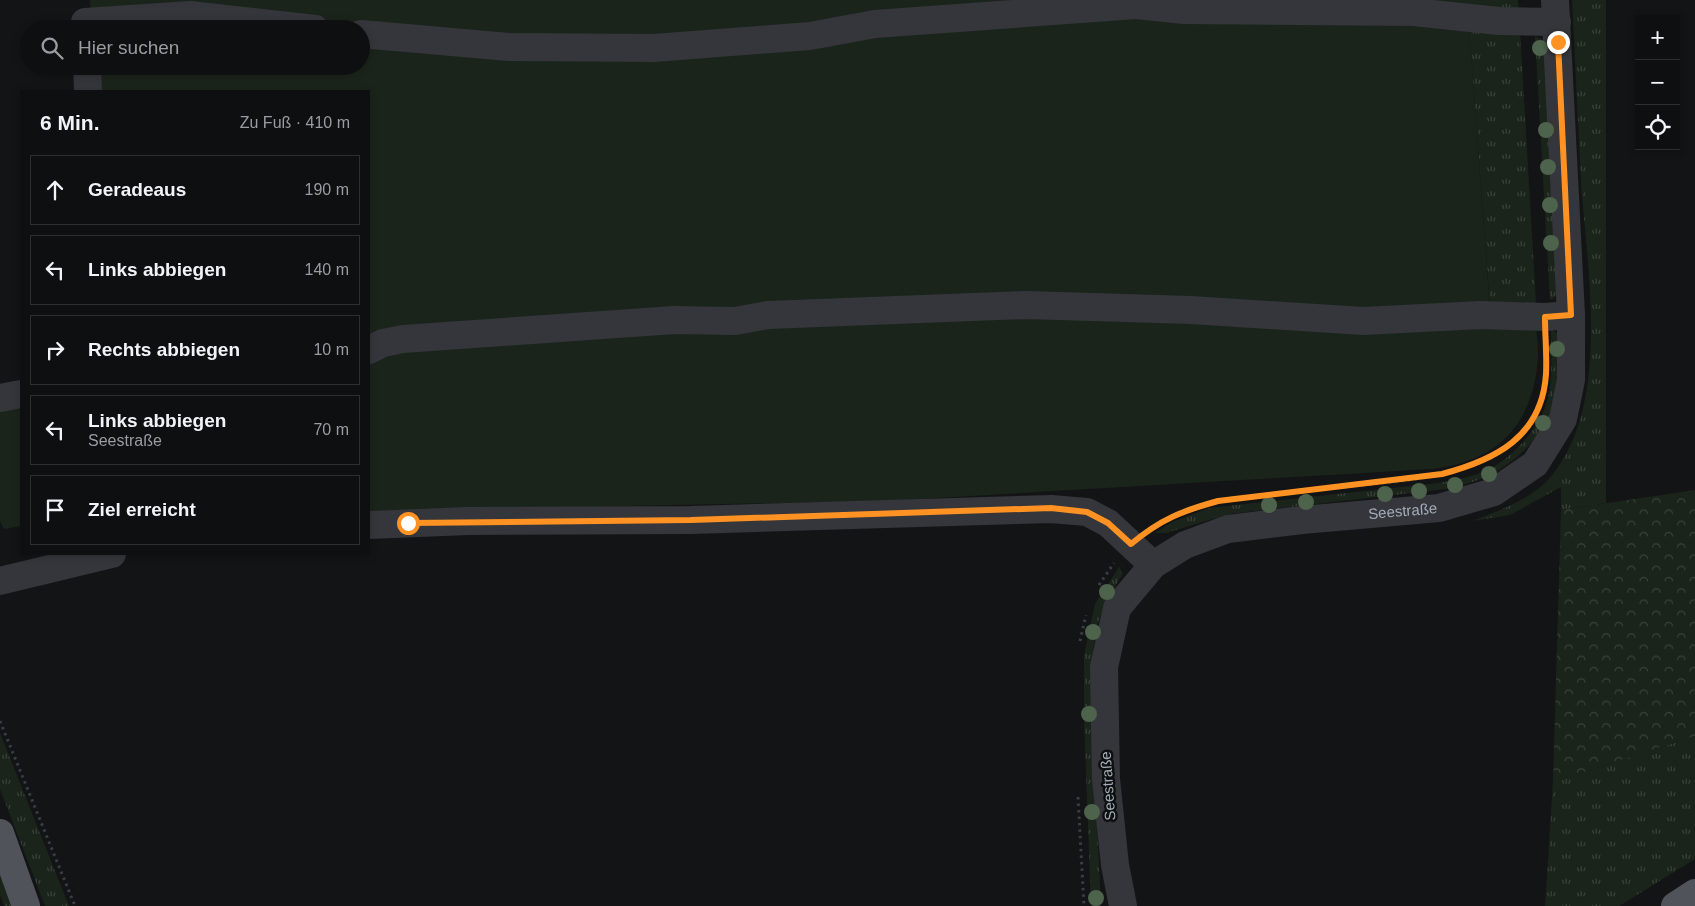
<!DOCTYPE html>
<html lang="de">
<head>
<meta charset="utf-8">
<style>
	:root { --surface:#0e0f10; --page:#171819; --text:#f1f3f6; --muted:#9b9c9f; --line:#2e2f30 }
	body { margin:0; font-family:Helvetica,sans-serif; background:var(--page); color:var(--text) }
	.controls { position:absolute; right:15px; top:15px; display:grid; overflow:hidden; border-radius:0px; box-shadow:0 2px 8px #0003 }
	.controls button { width:45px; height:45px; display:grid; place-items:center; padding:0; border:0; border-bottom:1px solid var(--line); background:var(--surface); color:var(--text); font:25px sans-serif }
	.stop { position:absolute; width:15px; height:15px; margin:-11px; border:4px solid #ff9222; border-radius:50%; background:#fff }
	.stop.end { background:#ff9222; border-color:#fff; box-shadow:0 1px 5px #0008 }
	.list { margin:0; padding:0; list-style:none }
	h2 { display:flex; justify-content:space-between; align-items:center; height:65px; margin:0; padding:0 20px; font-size:21px }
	h2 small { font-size:16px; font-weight:400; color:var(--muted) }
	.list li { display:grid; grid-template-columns:32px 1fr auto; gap:15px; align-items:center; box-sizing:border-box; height:70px; margin:0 10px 10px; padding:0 10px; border:1px solid var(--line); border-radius:0px }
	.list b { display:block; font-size:19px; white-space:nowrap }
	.list p { margin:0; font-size:16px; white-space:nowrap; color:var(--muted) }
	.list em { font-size:16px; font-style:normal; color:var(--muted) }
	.icon { flex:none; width:28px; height:28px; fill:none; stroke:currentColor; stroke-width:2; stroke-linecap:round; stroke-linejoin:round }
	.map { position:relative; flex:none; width:1695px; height:906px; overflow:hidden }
	.search { position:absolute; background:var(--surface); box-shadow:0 2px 8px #0003; left:20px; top:20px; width:350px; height:55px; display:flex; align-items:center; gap:12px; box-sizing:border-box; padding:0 18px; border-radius:28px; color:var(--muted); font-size:19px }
	.panel { position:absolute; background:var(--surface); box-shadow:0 2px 8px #0003; left:20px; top:90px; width:350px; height:465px; border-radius:0px }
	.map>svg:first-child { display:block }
</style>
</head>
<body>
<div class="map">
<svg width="1695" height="906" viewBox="0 0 1695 906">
	<defs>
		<pattern id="grass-tufts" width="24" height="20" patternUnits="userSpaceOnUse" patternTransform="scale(1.25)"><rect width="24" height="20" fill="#1b241b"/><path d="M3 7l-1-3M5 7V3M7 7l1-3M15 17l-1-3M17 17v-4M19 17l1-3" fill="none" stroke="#39413a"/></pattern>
		<pattern id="forest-crowns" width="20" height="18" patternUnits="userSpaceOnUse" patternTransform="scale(1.25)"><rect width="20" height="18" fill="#1b241b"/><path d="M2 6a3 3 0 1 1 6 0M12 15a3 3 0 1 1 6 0" fill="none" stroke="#39413a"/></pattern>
	</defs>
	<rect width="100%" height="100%" fill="#131415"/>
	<g fill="url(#grass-tufts)">
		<polygon points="1482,0 1518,0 1518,12 1479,10"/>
		<path d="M1572 0H1606V503L1561 510V487L1510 515 1472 521C1501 510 1533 499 1553 474 1611 402 1587 268 1581 182 1578 121 1575 61 1572 0Z"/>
		<polygon points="1469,27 1520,31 1536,304 1490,305"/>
		<polygon points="1535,36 1545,41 1560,291 1554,298 1550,300"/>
		<path d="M1551 329 1558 334 1561 341C1559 359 1560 378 1556 395 1542 448 1498 480 1446 489L1229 514 1166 533H1155L1172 522 1209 508 1438 483C1453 480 1469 478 1483 472 1511 460 1541 428 1548 398 1553 376 1551 352 1551 329Z"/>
		<polygon points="1119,567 1123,573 1103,608 1096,629 1092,660 1093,739 1101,906 1091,906 1084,718 1084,655 1095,604"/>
		<polygon points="0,733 69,906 45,906 0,789"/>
		<polygon points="1695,736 1695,859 1619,906 1545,906 1553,782"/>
		<polygon points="0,873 13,906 4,906 0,895"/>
	</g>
	<polygon fill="url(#forest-crowns)" points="1695,490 1695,736 1553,782 1561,510"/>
	<g fill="#1b241b">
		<path d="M90 0H1482V4L1469 27 1490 309 1533 308C1535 324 1539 342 1538 358 1533 425 1498 461 1432 469L885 501 369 511V91H94L93 66H361V29H91Z"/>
		<polygon points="21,399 21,526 4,529 0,521 0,402"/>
	</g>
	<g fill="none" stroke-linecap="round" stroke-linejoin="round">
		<g stroke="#3a3d42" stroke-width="3" stroke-dasharray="2.5 4" stroke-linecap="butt">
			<path d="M1324 489C1379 482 1480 481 1517 438"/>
			<polyline points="1151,528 1186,510 1224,500"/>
			<polyline points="1099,585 1114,563"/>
			<polyline points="1080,641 1086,615"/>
			<polyline points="0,721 75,906"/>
			<polyline points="1078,797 1084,906"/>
		</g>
		<g stroke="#34363b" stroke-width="28">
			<polyline points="85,22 190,15 315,29"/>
			<polyline points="361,34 509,47 654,48 810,36 875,24 1136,5 1185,10 1414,12 1499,21 1557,22"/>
			<polyline points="87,66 88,91"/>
			<polyline points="369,350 383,343 403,339 674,320 735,321 768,315 1026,305 1191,310 1363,321 1481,315 1545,317 1571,315"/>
			<polyline points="0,398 21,394"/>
			<polyline points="369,525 468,521 691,520 1051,509 1087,512 1108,523 1153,565"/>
			<polyline points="0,581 112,554"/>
			<path id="s1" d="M1123 906 1115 865 1106 779 1104 667 1117 608 1153 565 1185 545 1228 529 1302 520 1439 508 1494 492 1535 464 1563 419 1571 380V315L1555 0"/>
		</g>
		<g stroke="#50545a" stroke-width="28">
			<polyline points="0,833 26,906"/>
			<polyline points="1675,906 1695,893"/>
		</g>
	</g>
	<g fill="#4d634c">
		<circle cx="1540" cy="48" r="8"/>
		<circle cx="1546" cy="130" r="8"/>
		<circle cx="1548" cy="167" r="8"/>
		<circle cx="1550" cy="205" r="8"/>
		<circle cx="1551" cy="243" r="8"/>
		<circle cx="1557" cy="349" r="8"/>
		<circle cx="1543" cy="423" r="8"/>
		<circle cx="1489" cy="474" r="8"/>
		<circle cx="1455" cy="485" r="8"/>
		<circle cx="1419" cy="491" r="8"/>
		<circle cx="1385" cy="494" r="8"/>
		<circle cx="1306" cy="502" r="8"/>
		<circle cx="1269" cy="505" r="8"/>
		<circle cx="1107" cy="592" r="8"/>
		<circle cx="1093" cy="632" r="8"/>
		<circle cx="1089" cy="714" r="8"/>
		<circle cx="1092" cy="812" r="8"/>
		<circle cx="1096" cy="898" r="8"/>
	</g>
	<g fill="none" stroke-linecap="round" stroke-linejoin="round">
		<path stroke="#ff9222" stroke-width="6" d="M408 523 691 520 1051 508 1087 512 1108 523 1131 544C1161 519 1182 511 1218 501L1442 474C1495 460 1542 437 1546 374 1547 356 1545 336 1545 317L1571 315 1558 42"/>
	</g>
	<g text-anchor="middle" stroke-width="5" stroke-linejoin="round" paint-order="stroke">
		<g font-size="15" fill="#a4adb7" stroke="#0e0f10">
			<text dy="5" stroke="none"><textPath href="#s1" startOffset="616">Seestraße</textPath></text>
			<text transform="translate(1108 786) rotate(-94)" y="5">Seestraße</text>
		</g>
	</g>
</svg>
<div class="controls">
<button>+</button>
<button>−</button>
<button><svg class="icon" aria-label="locate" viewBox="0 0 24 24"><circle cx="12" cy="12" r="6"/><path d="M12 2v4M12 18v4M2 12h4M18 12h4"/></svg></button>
</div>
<div class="stop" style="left:408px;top:523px"></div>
<div class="stop end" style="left:1558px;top:42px"></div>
<div class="search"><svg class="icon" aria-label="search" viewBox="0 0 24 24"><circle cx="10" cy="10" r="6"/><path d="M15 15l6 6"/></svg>Hier suchen</div>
<section class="panel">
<h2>6 Min.<small>Zu Fuß · 410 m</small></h2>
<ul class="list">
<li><svg class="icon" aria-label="ahead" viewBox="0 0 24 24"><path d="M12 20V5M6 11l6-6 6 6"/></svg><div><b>Geradeaus</b></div><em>190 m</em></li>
<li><svg class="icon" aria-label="left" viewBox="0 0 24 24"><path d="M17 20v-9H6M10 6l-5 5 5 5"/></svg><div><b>Links abbiegen</b></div><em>140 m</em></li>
<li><svg class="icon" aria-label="right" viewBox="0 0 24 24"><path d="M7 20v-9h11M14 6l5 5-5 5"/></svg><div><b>Rechts abbiegen</b></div><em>10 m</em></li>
<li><svg class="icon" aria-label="left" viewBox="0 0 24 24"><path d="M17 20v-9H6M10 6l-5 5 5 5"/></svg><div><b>Links abbiegen</b><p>Seestraße</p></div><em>70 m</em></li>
<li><svg class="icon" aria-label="arrive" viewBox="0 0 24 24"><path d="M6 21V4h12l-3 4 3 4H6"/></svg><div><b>Ziel erreicht</b></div></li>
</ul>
</section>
</div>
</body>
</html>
